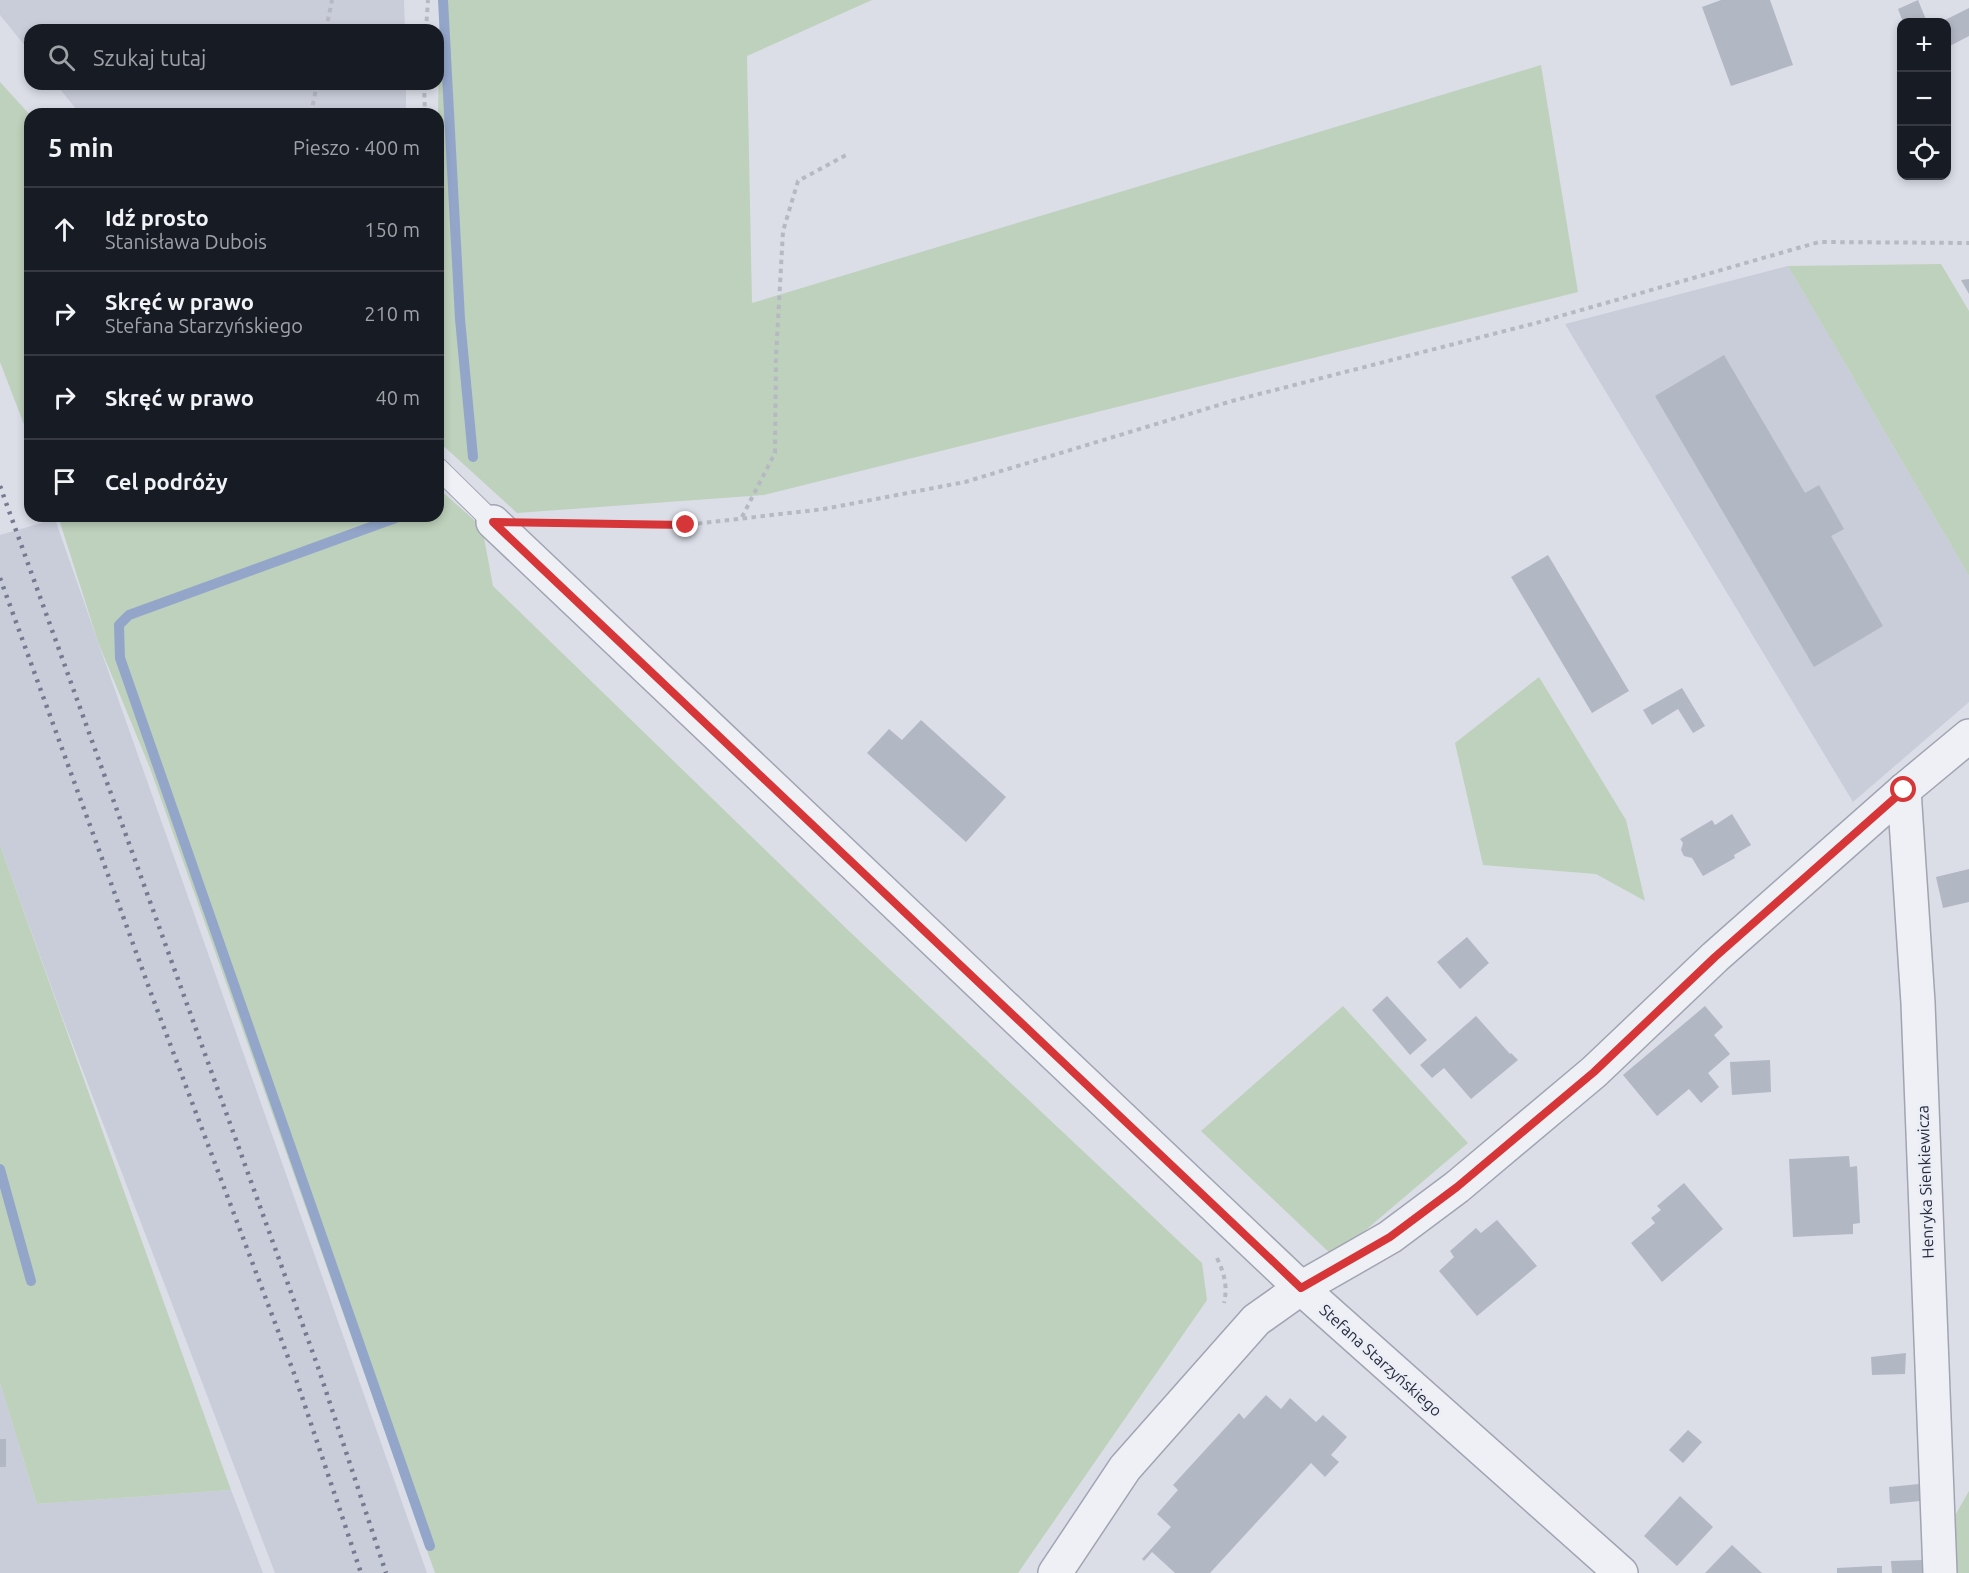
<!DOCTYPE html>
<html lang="pl">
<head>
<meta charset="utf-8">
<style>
	:root { --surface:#171b24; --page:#242831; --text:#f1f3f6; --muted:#9ea1a6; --line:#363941 }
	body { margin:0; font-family:Ubuntu,sans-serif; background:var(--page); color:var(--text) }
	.controls { position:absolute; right:18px; top:18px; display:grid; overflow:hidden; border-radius:12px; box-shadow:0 3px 9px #0003 }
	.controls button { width:54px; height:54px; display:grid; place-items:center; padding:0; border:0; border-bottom:2px solid var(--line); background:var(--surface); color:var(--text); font:30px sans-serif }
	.stop { position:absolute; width:18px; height:18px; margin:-14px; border:4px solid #d63638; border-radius:50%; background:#fff }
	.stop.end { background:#d63638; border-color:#fff; box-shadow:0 2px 6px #0008 }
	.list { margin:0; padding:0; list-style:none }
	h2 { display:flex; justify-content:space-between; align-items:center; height:78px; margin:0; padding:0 24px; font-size:26px }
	h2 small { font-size:20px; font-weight:400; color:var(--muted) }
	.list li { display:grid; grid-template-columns:39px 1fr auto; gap:18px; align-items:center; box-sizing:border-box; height:84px; padding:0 24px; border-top:2px solid var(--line) }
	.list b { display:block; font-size:22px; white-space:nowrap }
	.list p { margin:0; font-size:20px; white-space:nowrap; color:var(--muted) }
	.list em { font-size:20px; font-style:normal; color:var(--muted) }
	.icon { flex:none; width:33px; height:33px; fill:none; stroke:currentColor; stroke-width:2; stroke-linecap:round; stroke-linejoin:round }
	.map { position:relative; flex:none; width:1969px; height:1573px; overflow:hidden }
	.search { position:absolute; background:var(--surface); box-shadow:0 3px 9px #0003; left:24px; top:24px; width:420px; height:66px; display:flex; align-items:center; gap:15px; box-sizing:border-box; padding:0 21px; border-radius:18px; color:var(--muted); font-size:22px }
	.panel { position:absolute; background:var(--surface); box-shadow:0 3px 9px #0003; left:24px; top:108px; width:420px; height:414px; border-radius:18px }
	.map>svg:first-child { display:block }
</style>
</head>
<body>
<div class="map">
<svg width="1969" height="1573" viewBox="0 0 1969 1573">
	<rect width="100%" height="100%" fill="#dbdee7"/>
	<g fill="#c9cdd9">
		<polygon points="0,0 404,0 405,30 30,30 30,52 0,15"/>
		<polygon points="56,84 406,84 406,114 80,114"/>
		<polygon points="1788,266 1969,576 1969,702 1853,802 1565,324"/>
		<polygon points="55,519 98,642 427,1573 275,1573 63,1019 0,845 0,535"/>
		<polygon points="0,1383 37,1504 231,1490 263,1573 0,1573"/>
	</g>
	<g fill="#bed1bc">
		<polygon points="440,0 872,0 747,56 752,303 1541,65 1578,292 764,495 517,513 438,441 438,114"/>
		<polygon points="0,82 30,115 30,440 0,362"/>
		<polygon points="1941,264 1969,311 1969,576 1788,266"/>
		<polygon points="438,488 482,527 493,586 850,932 1202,1263 1207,1300 1018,1573 435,1573 150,768 98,642 58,516 438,516"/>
		<polygon points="1539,677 1626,820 1645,901 1596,874 1483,865 1455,743"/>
		<polygon points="0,845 231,1490 37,1504 0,1383"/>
		<polygon points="1343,1006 1468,1143 1334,1257 1201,1131"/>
		<polygon points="1969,1491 1969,1573 1954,1573 1952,1521"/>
	</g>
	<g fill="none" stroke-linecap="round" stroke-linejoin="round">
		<g stroke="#93a6ca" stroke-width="10">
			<polyline points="443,0 460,319 473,457"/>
			<polyline points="401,516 129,615 119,625 120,658 430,1546"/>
			<polyline points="0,1169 31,1281"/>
		</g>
	</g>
	<g fill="#b2b7c4">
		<polygon points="1721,0 1770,0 1793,65 1731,86 1702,7"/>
		<polygon points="1918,0 1927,22 1903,22 1898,9"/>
		<polygon points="1969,8 1969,36 1946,48 1946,22 1941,22"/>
		<polygon points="1969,279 1969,294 1961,280"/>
		<polygon points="1724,355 1805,493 1819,485 1844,529 1831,536 1883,626 1814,667 1655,396"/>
		<polygon points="1548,555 1629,691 1592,713 1511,577"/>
		<polygon points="1682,688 1705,726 1693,733 1678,709 1652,725 1643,710"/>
		<polygon points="921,720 1006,797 966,842 867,753 889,729 902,740"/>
		<polygon points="1732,814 1751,845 1734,855 1735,858 1703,876 1692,858 1684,856 1681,850 1683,843 1680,839 1712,820 1715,825"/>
		<polygon points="1969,869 1969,902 1943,908 1936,877"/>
		<polygon points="1467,937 1489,963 1460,989 1437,962"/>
		<polygon points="1387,996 1427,1040 1410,1055 1372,1010"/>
		<polygon points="1705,1006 1723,1027 1714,1035 1730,1054 1708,1073 1719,1087 1701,1103 1689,1089 1657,1116 1623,1075"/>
		<polygon points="1476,1016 1510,1054 1511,1053 1518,1060 1471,1099 1444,1068 1432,1078 1420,1065"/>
		<polygon points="1770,1060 1771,1092 1732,1095 1730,1062"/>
		<polygon points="1849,1156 1850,1167 1857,1166 1860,1223 1853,1224 1853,1234 1793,1237 1789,1159"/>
		<polygon points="1684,1183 1723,1229 1662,1282 1631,1243 1655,1223 1651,1218 1661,1210 1657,1206"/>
		<polygon points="1497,1220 1537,1266 1477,1316 1439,1271 1454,1257 1450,1251 1476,1228 1481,1233"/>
		<polygon points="1906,1353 1905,1374 1872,1375 1871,1357"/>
		<polygon points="1266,1395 1281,1409 1290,1398 1316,1422 1323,1415 1347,1437 1331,1455 1339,1462 1325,1477 1311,1463 1210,1573 1175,1573 1152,1552 1144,1561 1142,1559 1171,1527 1157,1514 1178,1490 1173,1485 1239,1413 1244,1419"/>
		<polygon points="1688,1430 1702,1442 1683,1463 1669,1450"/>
		<rect x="0" y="1439" width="6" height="28"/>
		<polygon points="1919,1484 1920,1501 1890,1504 1889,1487"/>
		<polygon points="1680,1496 1713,1527 1677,1566 1644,1536"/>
		<polygon points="1732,1545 1762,1573 1705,1573"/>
		<polygon points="1923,1560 1924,1573 1892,1573 1891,1561"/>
		<polygon points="1875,1566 1882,1566 1882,1573 1837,1573 1837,1568"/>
	</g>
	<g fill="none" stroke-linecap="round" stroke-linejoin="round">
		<g stroke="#a1a4b1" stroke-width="22">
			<polyline id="service" points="438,468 493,522"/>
		</g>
		<g stroke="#a1a4b1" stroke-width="36">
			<g id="minor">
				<polyline points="493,522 1301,1288 1621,1573"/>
				<polyline points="1904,790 1918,1003 1940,1573"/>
				<polyline points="1055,1573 1125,1468 1256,1320 1301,1288 1390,1237 1457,1187 1594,1072 1715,957 1904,790 1969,736"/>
			</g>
		</g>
		<g stroke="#b6b9c2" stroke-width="4" stroke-dasharray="4.5 4.5" stroke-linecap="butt">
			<polyline points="326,30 332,0"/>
			<polyline points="426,30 428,0"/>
			<polyline points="424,84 425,114"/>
			<polyline points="311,114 317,84"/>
			<polyline points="742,517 775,453 776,356 783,231 798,181 848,154"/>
			<polyline points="545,522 686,525 824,509 965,482 1232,401 1536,323 1819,242 1969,243"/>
			<path d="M1217 1258C1224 1273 1228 1286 1224 1303"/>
		</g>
		<use href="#service" stroke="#eef0f5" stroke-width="20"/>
		<use href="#minor" stroke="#eef0f5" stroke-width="33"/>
		<g stroke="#747b91" stroke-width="4.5" stroke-dasharray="3 6" stroke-linecap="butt">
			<polyline points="0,486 319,1370 386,1573"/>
			<polyline points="0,578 152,996 295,1376 361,1573"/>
		</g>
	</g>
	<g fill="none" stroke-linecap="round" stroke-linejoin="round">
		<polyline stroke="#d63638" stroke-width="8" points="686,525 493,522 1301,1288 1390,1237 1457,1187 1594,1072 1715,957 1904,790"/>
	</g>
	<g text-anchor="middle" stroke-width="5" stroke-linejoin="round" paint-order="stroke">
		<g font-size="16" fill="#252a3e" stroke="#ebeef5">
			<text transform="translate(1925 1182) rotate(-92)" y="6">Henryka Sienkiewicza</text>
			<text transform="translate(1381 1360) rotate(42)" y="6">Stefana Starzyńskiego</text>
		</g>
	</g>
</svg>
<div class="controls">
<button>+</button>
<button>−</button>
<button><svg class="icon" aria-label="locate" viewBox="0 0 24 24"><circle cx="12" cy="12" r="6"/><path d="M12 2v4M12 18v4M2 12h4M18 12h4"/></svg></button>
</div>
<div class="stop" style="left:1904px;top:790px"></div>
<div class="stop end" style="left:686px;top:525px"></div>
<div class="search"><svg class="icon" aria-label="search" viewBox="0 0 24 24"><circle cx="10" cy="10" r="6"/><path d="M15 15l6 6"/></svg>Szukaj tutaj</div>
<section class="panel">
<h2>5 min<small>Pieszo · 400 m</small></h2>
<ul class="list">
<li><svg class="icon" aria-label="ahead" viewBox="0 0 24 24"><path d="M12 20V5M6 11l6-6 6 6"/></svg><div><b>Idź prosto</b><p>Stanisława Dubois</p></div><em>150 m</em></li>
<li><svg class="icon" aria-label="right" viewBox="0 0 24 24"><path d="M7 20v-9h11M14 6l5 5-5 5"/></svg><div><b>Skręć w prawo</b><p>Stefana Starzyńskiego</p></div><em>210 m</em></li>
<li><svg class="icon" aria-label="right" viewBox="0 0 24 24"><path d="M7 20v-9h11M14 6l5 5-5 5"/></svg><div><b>Skręć w prawo</b></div><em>40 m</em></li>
<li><svg class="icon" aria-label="arrive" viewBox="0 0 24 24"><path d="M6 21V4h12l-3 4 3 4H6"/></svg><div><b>Cel podróży</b></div></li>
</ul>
</section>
</div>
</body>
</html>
